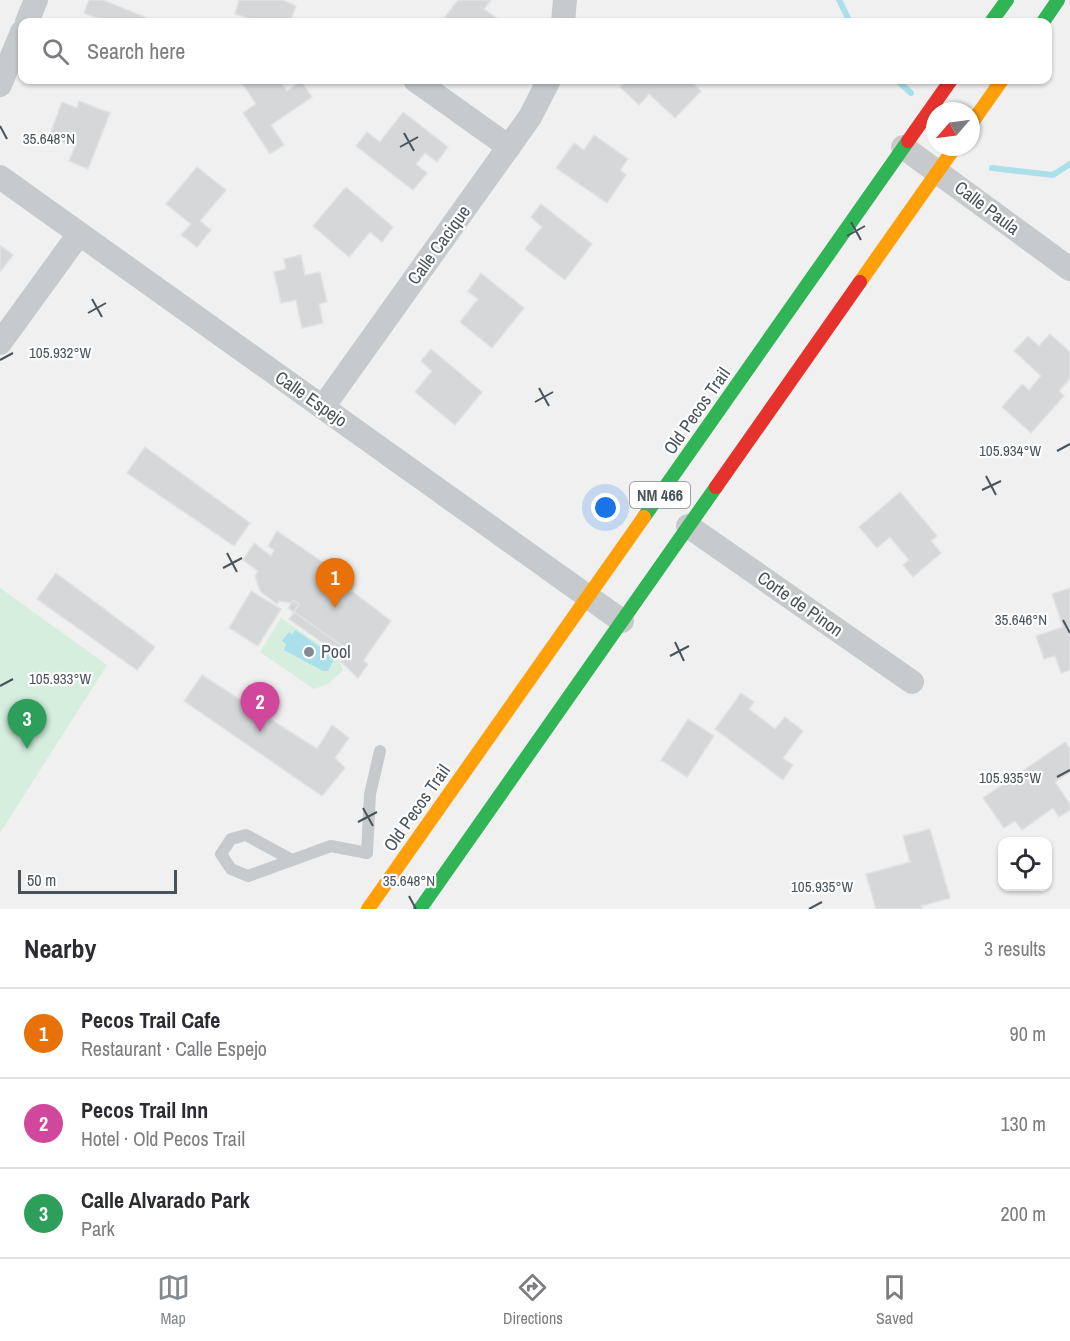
<!DOCTYPE html>
<html lang="en">
<head>
<meta charset="utf-8">
<style>
	:root { --surface:#fff; --page:#f2f2f3; --text:#2b2b33; --muted:#7c7c81; --line:#e1e1e2; --accent:#838a8f }
	body { margin:0; font-family:"Archivo Narrow",sans-serif; background:var(--page); color:var(--text) }
	.controls { position:absolute; right:18px; bottom:18px; display:grid; overflow:hidden; border-radius:12px; box-shadow:0 2px 4px #0004 }
	.controls button { width:54px; height:54px; display:grid; place-items:center; padding:0; border:0; border-bottom:2px solid var(--line); background:var(--surface); color:var(--text); font:30px sans-serif }
	.compass { position:absolute; left:926px; top:102px; width:54px; height:54px; border-radius:50%; background:var(--surface); box-shadow:0 2px 4px #0004; rotate:242deg }
	.scale { position:absolute; left:18px; bottom:15px; width:159px; box-sizing:border-box; padding-left:6px; border:3px solid #48535b; border-top:0; font-size:16px; line-height:21px; white-space:nowrap; color:#48535b; -webkit-text-stroke:4px #fff; paint-order:stroke }
	.you { position:absolute; left:606px; top:508px; width:21px; height:21px; margin:-15px; border:4px solid #fff; border-radius:50%; background:#1a73e8; box-shadow:0 0 0 9px #1a73e833 }
	.badge { display:grid; place-items:center; width:39px; height:39px; border-radius:50%; background:var(--accent); color:#fff; font-size:20px; font-weight:700 }
	.pin { position:absolute; translate:-50% -50px; filter:drop-shadow(0 2px 3px #0008) }
	.pin::after { content:''; position:absolute; top:32px; width:21px; height:18px; background:inherit; clip-path:polygon(0 0,100% 0,50% 100%) }
	.list { margin:0; padding:0; list-style:none }
	h2 { display:flex; justify-content:space-between; align-items:center; height:78px; margin:0; padding:0 24px; font-size:26px }
	h2 small { font-size:20px; font-weight:400; color:var(--muted) }
	.list li { display:grid; grid-template-columns:39px 1fr auto; gap:18px; align-items:center; box-sizing:border-box; height:90px; padding:0 24px; border-top:2px solid var(--line) }
	.list b { display:block; font-size:22px; white-space:nowrap }
	.list p { margin:0; font-size:20px; white-space:nowrap; color:var(--muted) }
	.list em { font-size:20px; font-style:normal; color:var(--muted) }
	.icon { flex:none; width:33px; height:33px; fill:none; stroke:currentColor; stroke-width:2; stroke-linecap:round; stroke-linejoin:round }
	.map { position:relative; flex:none; width:1070px; height:909px; overflow:hidden }
	.search { position:absolute; background:var(--surface); box-shadow:0 2px 4px #0004; left:18px; right:18px; top:18px; height:66px; display:flex; align-items:center; gap:15px; box-sizing:border-box; padding:0 21px; border-radius:12px; color:var(--muted); font-size:22px }
	.sheet { height:348px; background:var(--surface) }
	nav { display:flex; justify-content:space-around; align-items:center; box-sizing:border-box; height:84px; border-top:2px solid var(--line); background:var(--surface); font-size:16px; color:var(--muted) }
	nav a { display:grid; justify-items:center; gap:3px }
	nav .on { color:var(--accent) }
	.map>svg:first-child { display:block }
</style>
</head>
<body>
<div class="map">
<svg width="1070" height="909" viewBox="0 0 1070 909">
	<rect width="100%" height="100%" fill="#f0f0f0"/>
	<g fill="#d5eede">
		<polygon points="0,588 107,665 0,833"/>
		<polygon points="281,618 337,656 343,670 328,684 314,689 260,652"/>
	</g>
	<polygon fill="#abdfea" points="295,630 335,657 328,671 323,671 284,650 286,644 282,641 289,632 292,634"/>
	<g fill="none" stroke-linecap="round" stroke-linejoin="round">
		<g stroke="#abdfea" stroke-width="6">
			<polyline points="839,0 850,22"/>
			<polyline points="897,80 911,93"/>
			<polyline points="992,168 1053,175 1070,164"/>
		</g>
	</g>
	<g fill="#d6d7d8" stroke="#e1e2e3" stroke-width="1.5">
		<polygon points="89,0 103,0 150,19 148,22 95,22 97,18 84,13"/>
		<polygon points="239,0 283,0 296,6 290,22 261,22 235,14"/>
		<polygon points="458,0 491,0 484,9 502,22 441,22"/>
		<polygon points="240,80 279,80 287,91 301,81 312,97 271,125 284,145 270,154 243,113 256,104"/>
		<polygon points="627,80 639,80 644,84 649,80 689,80 701,91 675,118 649,94 639,105 620,87"/>
		<polygon points="79,101 110,113 88,169 69,161 75,147 49,137 62,102 77,108"/>
		<polygon points="403,112 448,147 437,162 425,153 416,164 427,173 413,190 356,146 367,132 380,142"/>
		<polygon points="594,135 628,159 620,170 626,175 607,203 556,168 574,143 584,150"/>
		<polygon points="197,167 226,190 200,221 211,230 197,247 181,235 191,224 166,204"/>
		<polygon points="346,187 393,227 382,242 370,232 349,257 313,226"/>
		<polygon points="541,204 592,244 565,280 525,249 542,227 531,217"/>
		<polygon points="0,245 13,255 0,272"/>
		<polygon points="301,255 305,275 320,272 327,302 319,304 323,323 302,328 296,300 281,303 274,272 286,269 284,259"/>
		<polygon points="481,273 524,308 492,348 460,322 478,299 468,291"/>
		<polygon points="1050,334 1070,352 1070,378 1059,391 1064,396 1031,433 1002,407 1022,384 1029,390 1041,376 1014,351 1028,336 1039,346"/>
		<polygon points="431,349 482,392 455,425 415,392 432,371 421,361"/>
		<polygon points="145,447 250,523 234,546 127,473"/>
		<polygon points="900,492 937,536 931,541 941,553 913,577 903,565 909,560 890,537 877,548 859,527"/>
		<polygon points="277,531 355,584 352,591 391,621 363,661 368,664 358,678 341,662 349,651 294,612 299,604 293,600 291,603 279,601 277,604 260,591 255,576 258,571 243,560 254,543 271,556 274,550 268,546"/>
		<polygon points="56,573 155,647 137,670 37,599"/>
		<polygon points="1070,588 1070,670 1061,673 1055,656 1044,659 1036,636 1063,627 1052,594"/>
		<polygon points="251,591 281,609 258,646 229,628"/>
		<polygon points="293,600 299,604 294,612 288,608"/>
		<polygon points="294,612 349,651 344,658 289,619"/>
		<polygon points="202,675 317,749 332,725 349,738 335,758 345,768 322,796 184,701"/>
		<polygon points="741,693 754,702 749,709 775,729 785,717 803,731 783,758 793,765 783,780 715,729"/>
		<polygon points="688,719 714,736 687,777 661,760"/>
		<polygon points="1065,742 1070,749 1070,772 1055,782 1070,804 1070,810 1059,817 1053,808 1022,830 1015,821 1004,828 983,798"/>
		<polygon points="930,829 950,898 921,906 922,909 876,909 866,874 910,862 903,836"/>
	</g>
	<g fill="none" stroke-linecap="round" stroke-linejoin="round">
		<polyline stroke="#c7cacc" stroke-width="12" points="292,860 246,835 231,839 221,854 231,869 248,876 331,846 367,853 370,794 380,751"/>
		<g stroke="#c7cacc" stroke-width="24">
			<polyline points="27,22 36,0"/>
			<polyline points="563,22 565,0"/>
			<polyline points="415,80 509,147"/>
			<polyline points="0,85 22,32"/>
			<polyline points="903,147 1070,269"/>
			<polyline points="0,177 622,621"/>
			<polyline points="0,343 79,234"/>
			<polyline points="323,407 530,117 549,80"/>
			<polyline points="688,526 912,682"/>
		</g>
		<g stroke="#30b455" stroke-width="14">
			<polyline points="991,22 1007,0"/>
			<polyline points="1043,22 1058,0"/>
			<polyline points="644,517 908,141"/>
			<polyline points="420,909 716,487"/>
		</g>
		<g stroke="#ff9f0a" stroke-width="14">
			<polyline points="971,124 1002,80"/>
			<polyline points="860,282 955,147"/>
			<polyline points="368,909 644,517"/>
		</g>
		<g stroke="#e5322d" stroke-width="14">
			<polyline points="908,141 951,80"/>
			<polyline points="716,487 860,282"/>
		</g>
	</g>
	<path fill="none" stroke="#48535b" stroke-width="2" d="M0 126 7 139M404 133 414 151M400 147 418 137M851 222 861 240M847 236 865 226M92 299 102 317M88 313 106 303M0 360 13 353M539 388 549 406M535 402 553 392M1057 451 1070 444M986 476 996 495M982 490 1001 481M227 553 237 572M223 568 242 558M1063 620 1070 633M675 642 684 661M670 656 689 646M0 686 13 679M1057 777 1070 770M363 808 373 826M358 822 377 812M409 896 416 909M809 909 822 902"/>
	<circle fill="#838a8f" stroke="#fff" stroke-width="2" cx="309" cy="652" r="6"/>
	<g text-anchor="middle" stroke-width="4.5" stroke-linejoin="round" paint-order="stroke">
		<rect fill="#fff" stroke="#7f878c" stroke-width="1.5" x="630" y="482" width="60" height="26" rx="4.5"/>
		<g font-size="16" font-weight="bold" fill="#48535b">
			<text x="660" y="501">NM 466</text>
		</g>
		<g font-size="18" fill="#48535b" stroke="#fff">
			<text transform="translate(987 208) rotate(37)" y="6">Calle Paula</text>
			<text transform="translate(439 245) rotate(-54)" y="6">Calle Cacique</text>
			<text transform="translate(311 399) rotate(35)" y="6">Calle Espejo</text>
			<text transform="translate(697 411) rotate(-55)" y="6">Old Pecos Trail</text>
			<text transform="translate(800 604) rotate(35)" y="6">Corte de Pinon</text>
			<text transform="translate(417 808) rotate(-55)" y="6">Old Pecos Trail</text>
		</g>
		<g font-size="18" fill="#48535b" stroke="#fff" text-anchor="start">
			<text x="321" y="658">Pool</text>
		</g>
	</g>
	<g font-size="15" text-anchor="middle" fill="#48535b" stroke="#fff" stroke-width="4.5" stroke-linejoin="round" paint-order="stroke">
		<text x="49" y="144">35.648°N</text>
		<text x="60" y="358">105.932°W</text>
		<text x="1010" y="456">105.934°W</text>
		<text x="1021" y="625">35.646°N</text>
		<text x="60" y="684">105.933°W</text>
		<text x="1010" y="783">105.935°W</text>
		<text x="409" y="886">35.648°N</text>
		<text x="822" y="892">105.935°W</text>
	</g>
</svg>
<div class="controls">
<button><svg class="icon" aria-label="locate" viewBox="0 0 24 24"><circle cx="12" cy="12" r="6"/><path d="M12 2v4M12 18v4M2 12h4M18 12h4"/></svg></button>
</div>
<svg class="compass" viewBox="-18 -18 36 36"><path d="M0-13l5 13h-10z" fill="#e53935"/><path d="M0 13l5-13h-10z" fill="#7c7c81"/></svg>
<div class="scale">50 m</div>
<div class="you"></div>
<div class="pin badge" style="left:335px;top:608px;background:#e8710a">1</div>
<div class="pin badge" style="left:260px;top:732px;background:#d1479c">2</div>
<div class="pin badge" style="left:27px;top:749px;background:#2e9e5b">3</div>
<div class="search"><svg class="icon" aria-label="search" viewBox="0 0 24 24"><circle cx="10" cy="10" r="6"/><path d="M15 15l6 6"/></svg>Search here</div>
</div>
<section class="sheet">
<h2>Nearby<small>3 results</small></h2>
<ul class="list">
<li><span class="badge" style="background:#e8710a">1</span><div><b>Pecos Trail Cafe</b><p>Restaurant · Calle Espejo</p></div><em>90 m</em></li>
<li><span class="badge" style="background:#d1479c">2</span><div><b>Pecos Trail Inn</b><p>Hotel · Old Pecos Trail</p></div><em>130 m</em></li>
<li><span class="badge" style="background:#2e9e5b">3</span><div><b>Calle Alvarado Park</b><p>Park</p></div><em>200 m</em></li>
</ul>
</section>
<nav>
<a class="on"><svg class="icon" aria-label="map" viewBox="0 0 24 24"><path d="M3 6l6-2 6 2 6-2v14l-6 2-6-2-6 2zM9 4v14M15 6v14"/></svg>Map</a>
<a><svg class="icon" aria-label="directions" viewBox="0 0 24 24"><path d="M12 3l9 9-9 9-9-9zM9 14v-3h6M13 9l2 2-2 2"/></svg>Directions</a>
<a><svg class="icon" aria-label="saved" viewBox="0 0 24 24"><path d="M7 4h10v16l-5-4-5 4z"/></svg>Saved</a>
</nav>
</body>
</html>
